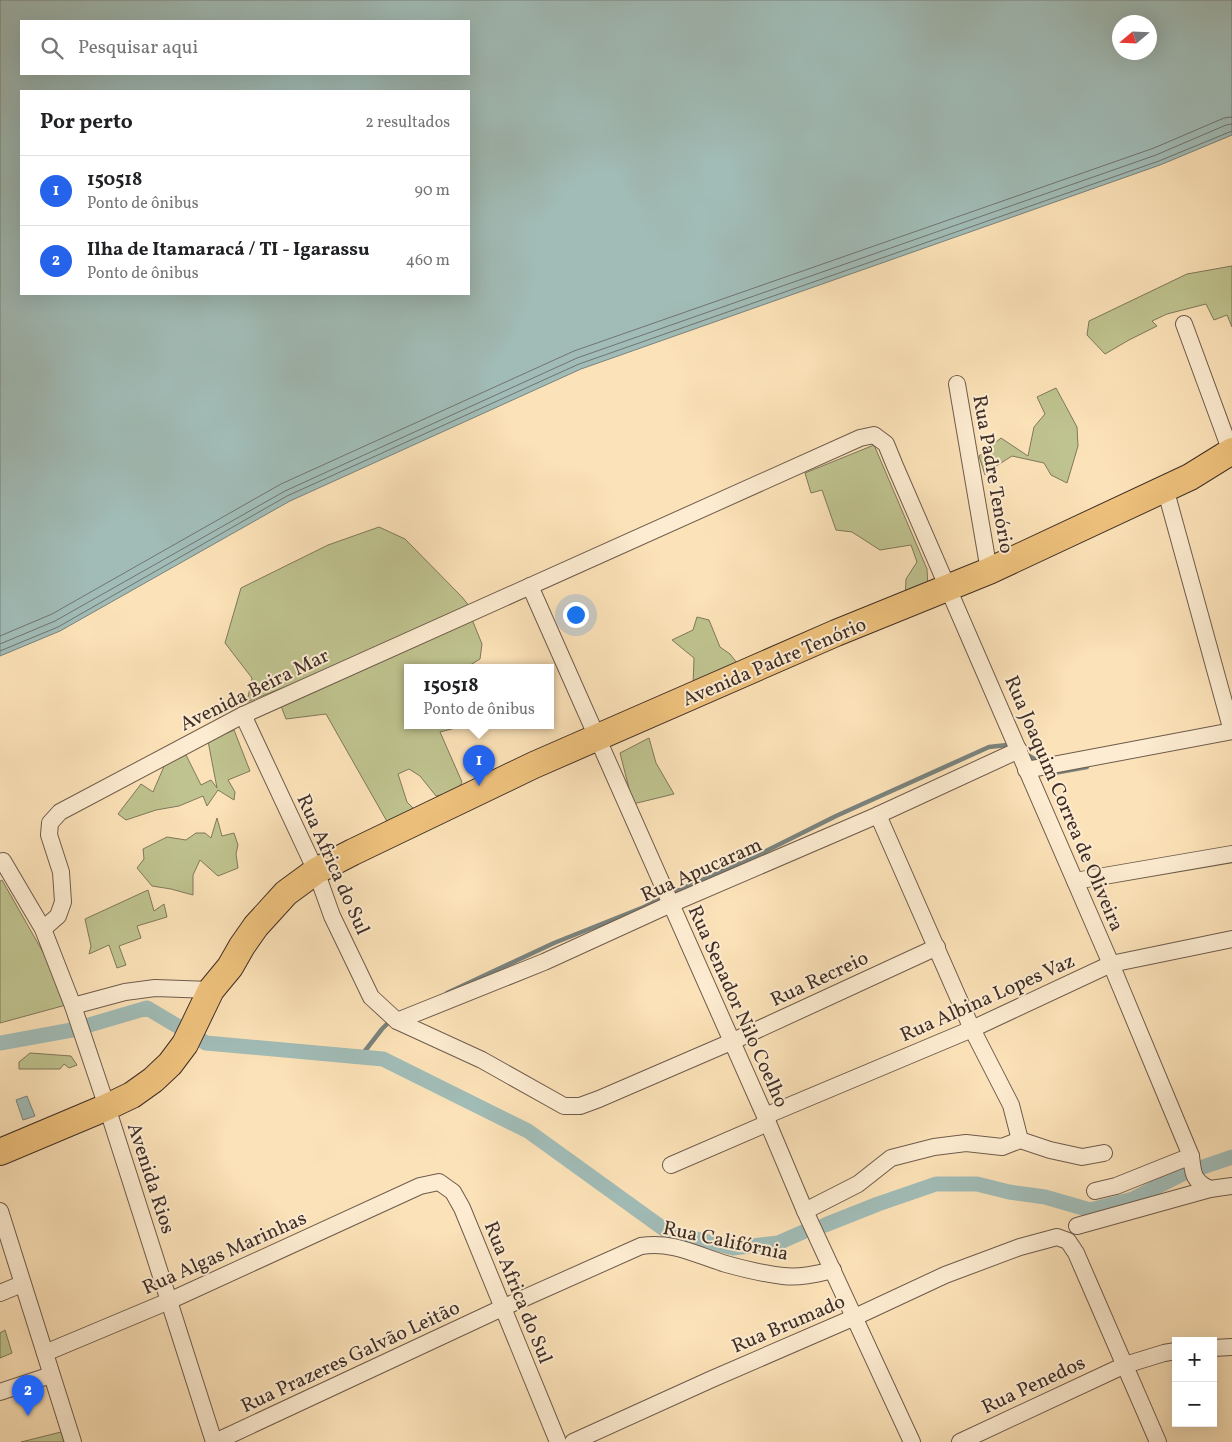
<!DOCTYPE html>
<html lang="pt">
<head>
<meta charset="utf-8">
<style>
	:root { --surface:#fff; --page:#f6f6f6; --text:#202124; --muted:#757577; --line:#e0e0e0; --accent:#2563eb }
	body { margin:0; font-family:Vollkorn,serif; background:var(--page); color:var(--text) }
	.controls { position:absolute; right:15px; bottom:15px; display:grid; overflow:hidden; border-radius:0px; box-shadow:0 5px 20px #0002 }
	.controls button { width:45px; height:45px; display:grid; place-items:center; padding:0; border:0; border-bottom:1px solid var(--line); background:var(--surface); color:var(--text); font:25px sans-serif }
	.compass { position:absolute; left:1112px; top:15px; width:45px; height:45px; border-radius:50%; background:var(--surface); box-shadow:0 5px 20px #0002; rotate:251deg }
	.you { position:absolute; left:575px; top:614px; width:18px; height:18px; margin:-12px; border:4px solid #fff; border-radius:50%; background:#1a73e8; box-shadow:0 0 0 8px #1a73e833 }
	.badge { display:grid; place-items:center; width:32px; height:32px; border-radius:50%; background:var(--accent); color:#fff; font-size:16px; font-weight:700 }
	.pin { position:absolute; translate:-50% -41px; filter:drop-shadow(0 1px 2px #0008) }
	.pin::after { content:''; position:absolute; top:26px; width:18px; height:15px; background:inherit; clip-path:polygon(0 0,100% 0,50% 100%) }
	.popup { position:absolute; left:404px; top:664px; width:150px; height:65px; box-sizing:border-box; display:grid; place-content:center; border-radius:0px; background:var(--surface); filter:drop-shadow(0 1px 4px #0005); font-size:16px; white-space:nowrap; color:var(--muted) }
	.popup b { font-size:19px; color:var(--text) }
	.popup::after { content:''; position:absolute; left:50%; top:100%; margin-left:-10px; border:10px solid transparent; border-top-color:var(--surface) }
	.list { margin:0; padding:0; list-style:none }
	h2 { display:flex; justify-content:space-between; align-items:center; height:65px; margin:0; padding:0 20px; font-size:21px }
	h2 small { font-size:16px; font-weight:400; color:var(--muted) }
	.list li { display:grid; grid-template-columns:32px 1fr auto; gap:15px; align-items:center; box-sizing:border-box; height:70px; padding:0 20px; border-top:1px solid var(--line) }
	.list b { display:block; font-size:19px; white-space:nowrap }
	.list p { margin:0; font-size:16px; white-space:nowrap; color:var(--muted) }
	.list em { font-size:16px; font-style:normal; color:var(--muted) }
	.icon { flex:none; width:28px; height:28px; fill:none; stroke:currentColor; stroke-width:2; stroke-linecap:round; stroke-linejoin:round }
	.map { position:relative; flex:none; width:1232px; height:1442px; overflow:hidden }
	.search { position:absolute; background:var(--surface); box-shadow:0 5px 20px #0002; left:20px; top:20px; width:450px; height:55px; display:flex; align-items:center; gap:12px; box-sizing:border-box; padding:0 18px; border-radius:0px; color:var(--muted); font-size:19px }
	.panel { position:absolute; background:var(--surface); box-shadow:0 5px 20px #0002; left:20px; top:90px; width:450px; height:205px; border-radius:0px }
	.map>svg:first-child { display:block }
</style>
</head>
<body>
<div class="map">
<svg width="1232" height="1442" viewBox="0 0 1232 1442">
	<rect width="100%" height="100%" fill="#fce2b8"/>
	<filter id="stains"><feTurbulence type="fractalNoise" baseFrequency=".004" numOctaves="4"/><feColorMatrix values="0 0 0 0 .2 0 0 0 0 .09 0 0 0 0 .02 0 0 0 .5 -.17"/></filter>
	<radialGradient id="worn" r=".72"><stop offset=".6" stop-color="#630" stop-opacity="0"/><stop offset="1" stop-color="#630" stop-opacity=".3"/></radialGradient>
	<g fill="#bfc38f" stroke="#7f785c">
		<polygon points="1232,266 1232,327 1227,315 1214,320 1206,304 1167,314 1152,321 1157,326 1129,340 1105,354 1087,335 1089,321 1187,274"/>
		<polygon points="1056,388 1077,427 1078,446 1067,483 1051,475 1044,463 1012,456 993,468 985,475 979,456 1001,438 1028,456 1034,427 1045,414 1037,397"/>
		<polygon points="874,445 927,569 928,587 905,599 906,579 917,562 911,545 880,550 852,532 836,530 822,490 811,493 805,473"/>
		<polygon points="379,527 405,539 462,597 474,612 247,702 252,678 225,643 241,588 328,545"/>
		<polygon points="471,617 482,644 480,659 467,667 408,667 408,725 458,725 459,727 440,732 462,782 457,792 436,796 420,776 409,769 398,774 407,802 416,811 389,825 326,714 286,719 281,706"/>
		<polygon points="697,617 709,620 720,647 730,654 737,663 693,686 694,658 672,640 693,630"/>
		<polygon points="234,730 250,771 228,780 235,792 234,800 218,790 207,806 203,796 179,806 156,810 126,820 118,814 141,784 153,792 165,764 186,755 201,785 211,780 217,788 208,741"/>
		<polygon points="649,738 656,763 674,794 633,804 620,753"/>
		<polygon points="217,818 222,836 234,833 238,845 236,854 238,868 218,876 200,860 193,875 193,895 171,889 152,886 137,868 144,859 143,849 167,837 186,840 196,833 205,833 211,838"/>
		<polygon points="2,880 44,954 66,1005 0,1023 0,881"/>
		<polygon points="148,890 154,911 164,904 167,917 137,926 141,938 119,946 126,965 117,968 109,945 89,954 91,946 85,919"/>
		<polygon points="30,1053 71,1056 77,1065 69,1068 64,1064 60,1069 19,1069 19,1062"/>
		<polygon points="5,1330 12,1353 0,1358 0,1333"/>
		<polygon points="61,1432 64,1442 21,1442"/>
	</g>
	<g fill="#a1bcb7" stroke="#7a837e" fill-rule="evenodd">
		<path d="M0 0H1232V135L1160 165 581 369 290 501 60 631 0 656ZM21 21H469V74H21ZM1120 22H1150V52H1120ZM21 91H469V294H21Z"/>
		<polygon points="27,1096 35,1116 23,1120 16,1100"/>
	</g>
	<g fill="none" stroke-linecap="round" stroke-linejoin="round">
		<g stroke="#707570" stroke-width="1">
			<polyline points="0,636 52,614 281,484 574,351 1154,148 1224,118 1232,117"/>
			<polyline points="0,644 55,621 285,491 577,358 1156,155 1226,125 1232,124"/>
			<polyline points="0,651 58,627 287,496 579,364 1159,161 1232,131"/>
		</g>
		<g stroke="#7a837e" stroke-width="4.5">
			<polyline points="1026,754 1041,763"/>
			<polyline points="1049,769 1054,773 1087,767"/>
			<polyline points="670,894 752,858 836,816 989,747 1007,745 1012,748"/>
			<polyline points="447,993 554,943 644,907 664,897"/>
			<polyline points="361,1056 382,1029 391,1020"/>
		</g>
		<g stroke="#a1bcb7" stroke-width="15">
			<polyline points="0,1043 72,1030 147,1008 206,1043 383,1059 528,1131 668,1232 733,1248 778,1243 803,1232"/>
			<polyline points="825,1225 878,1204 936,1184 977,1184 1009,1192 1045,1197 1090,1210 1133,1199 1182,1174 1232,1157"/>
		</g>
		<g stroke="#6e5b4c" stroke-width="18">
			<g id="street">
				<polyline points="1184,324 1231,452"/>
				<polyline points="957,384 989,571"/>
				<polyline points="1165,488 1232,731"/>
				<polyline points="530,586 765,1116 805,1211 912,1442"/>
				<polyline points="243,715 316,871 332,916 371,997 397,1021 482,1060 564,1106 580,1106 599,1099 731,1042 937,947"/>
				<polyline points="1026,770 1232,731"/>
				<polyline points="878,815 972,1029 1011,1105 1020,1140"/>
				<polyline points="3,861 43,929 73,1006 107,1107 214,1442"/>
				<polyline points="1075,881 1232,854"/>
				<path d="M43 929 58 916 63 902 61 872 49 835 50 823 60 812 243 715 860 438 874 435 886 444 895 466 1111 964 1191 1156C1193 1174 1193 1181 1210 1189"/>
				<polyline points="73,1006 125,992 155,988 211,990"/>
				<polyline points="397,1021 544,962 671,904 878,815 1019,750"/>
				<polyline points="765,1116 972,1029 1111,964 1232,939"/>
				<polyline points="671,1165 768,1123"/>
				<polyline points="1095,1191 1116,1186 1191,1156"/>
				<polyline points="0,1211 73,1442"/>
				<polyline points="805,1211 858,1184 891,1158 934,1147 966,1143 1002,1147 1020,1140 1050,1150 1082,1157 1104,1153"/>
				<polyline points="1077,1226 1210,1189 1232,1186"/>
				<polyline points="0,1293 22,1284"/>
				<polyline points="1213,1348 1232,1347"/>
				<polyline points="45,1353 169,1301 420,1186 439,1182 453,1192 462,1208 558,1442"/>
				<polyline points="0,1392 51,1375"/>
				<path d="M215 1442 502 1308 641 1246C673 1241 696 1255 726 1264 744 1269 765 1274 783 1276 800 1278 816 1274 833 1270"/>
				<polyline points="573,1442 712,1379 855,1317 945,1275 1020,1247 1057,1237 1068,1241 1076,1253 1158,1442"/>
				<polyline points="960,1442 1125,1365 1164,1353 1176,1351"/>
			</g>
		</g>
		<g stroke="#3f2e28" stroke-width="28">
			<polyline id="primary" points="0,1152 107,1107 132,1095 153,1080 170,1064 185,1044 211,990 230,967 242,946 256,926 286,893 316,871 353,852 534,765 836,633 989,571 1190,477 1232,451"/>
		</g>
		<use href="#street" stroke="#fdecd1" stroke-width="16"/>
		<use href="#primary" stroke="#eec17c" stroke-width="26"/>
	</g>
	<g text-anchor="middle" stroke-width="4" stroke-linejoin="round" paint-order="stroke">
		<g font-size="20" fill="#3f2e28" stroke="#fdecd1">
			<text transform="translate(994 474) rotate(80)" y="7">Rua Padre Tenório</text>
			<text transform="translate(774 661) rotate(-23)" y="7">Avenida Padre Tenório</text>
			<text transform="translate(254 689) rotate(-26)" y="7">Avenida Beira Mar</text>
			<text transform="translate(1065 803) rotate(67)" y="7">Rua Joaquim Correa de Oliveira</text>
			<text transform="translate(334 864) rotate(66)" y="7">Rua Africa do Sul</text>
			<text transform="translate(701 869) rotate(-24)" y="7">Rua Apucaram</text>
			<text transform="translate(819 978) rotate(-25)" y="7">Rua Recreio</text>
			<text transform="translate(987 997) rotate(-24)" y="7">Rua Albina Lopes Vaz</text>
			<text transform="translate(739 1006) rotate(66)" y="7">Rua Senador Nilo Coelho</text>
			<text transform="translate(152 1178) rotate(72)" y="7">Avenida Rios</text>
			<text transform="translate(726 1240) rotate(12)" y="7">Rua Califórnia</text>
			<text transform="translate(224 1252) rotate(-24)" y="7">Rua Algas Marinhas</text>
			<text transform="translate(519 1292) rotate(68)" y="7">Rua Africa do Sul</text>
			<text transform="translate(788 1323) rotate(-23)" y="7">Rua Brumado</text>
			<text transform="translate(350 1356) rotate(-25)" y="7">Rua Prazeres Galvão Leitão</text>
			<text transform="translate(1033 1384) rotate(-25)" y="7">Rua Penedos</text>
		</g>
	</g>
	<rect width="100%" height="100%" filter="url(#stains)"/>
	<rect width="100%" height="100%" fill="url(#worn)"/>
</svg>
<div class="controls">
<button>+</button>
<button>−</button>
</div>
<svg class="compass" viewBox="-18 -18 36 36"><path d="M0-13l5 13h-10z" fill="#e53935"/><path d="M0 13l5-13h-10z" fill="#757577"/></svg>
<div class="you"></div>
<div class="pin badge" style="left:479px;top:786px">1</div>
<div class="popup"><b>150518</b>Ponto de ônibus</div>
<div class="pin badge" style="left:28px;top:1416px">2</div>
<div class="search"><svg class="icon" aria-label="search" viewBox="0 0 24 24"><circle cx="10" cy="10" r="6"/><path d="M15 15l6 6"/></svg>Pesquisar aqui</div>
<section class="panel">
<h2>Por perto<small>2 resultados</small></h2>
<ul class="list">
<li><span class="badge">1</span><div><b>150518</b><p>Ponto de ônibus</p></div><em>90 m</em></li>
<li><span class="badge">2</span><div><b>Ilha de Itamaracá / TI - Igarassu</b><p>Ponto de ônibus</p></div><em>460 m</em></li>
</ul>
</section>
</div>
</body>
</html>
